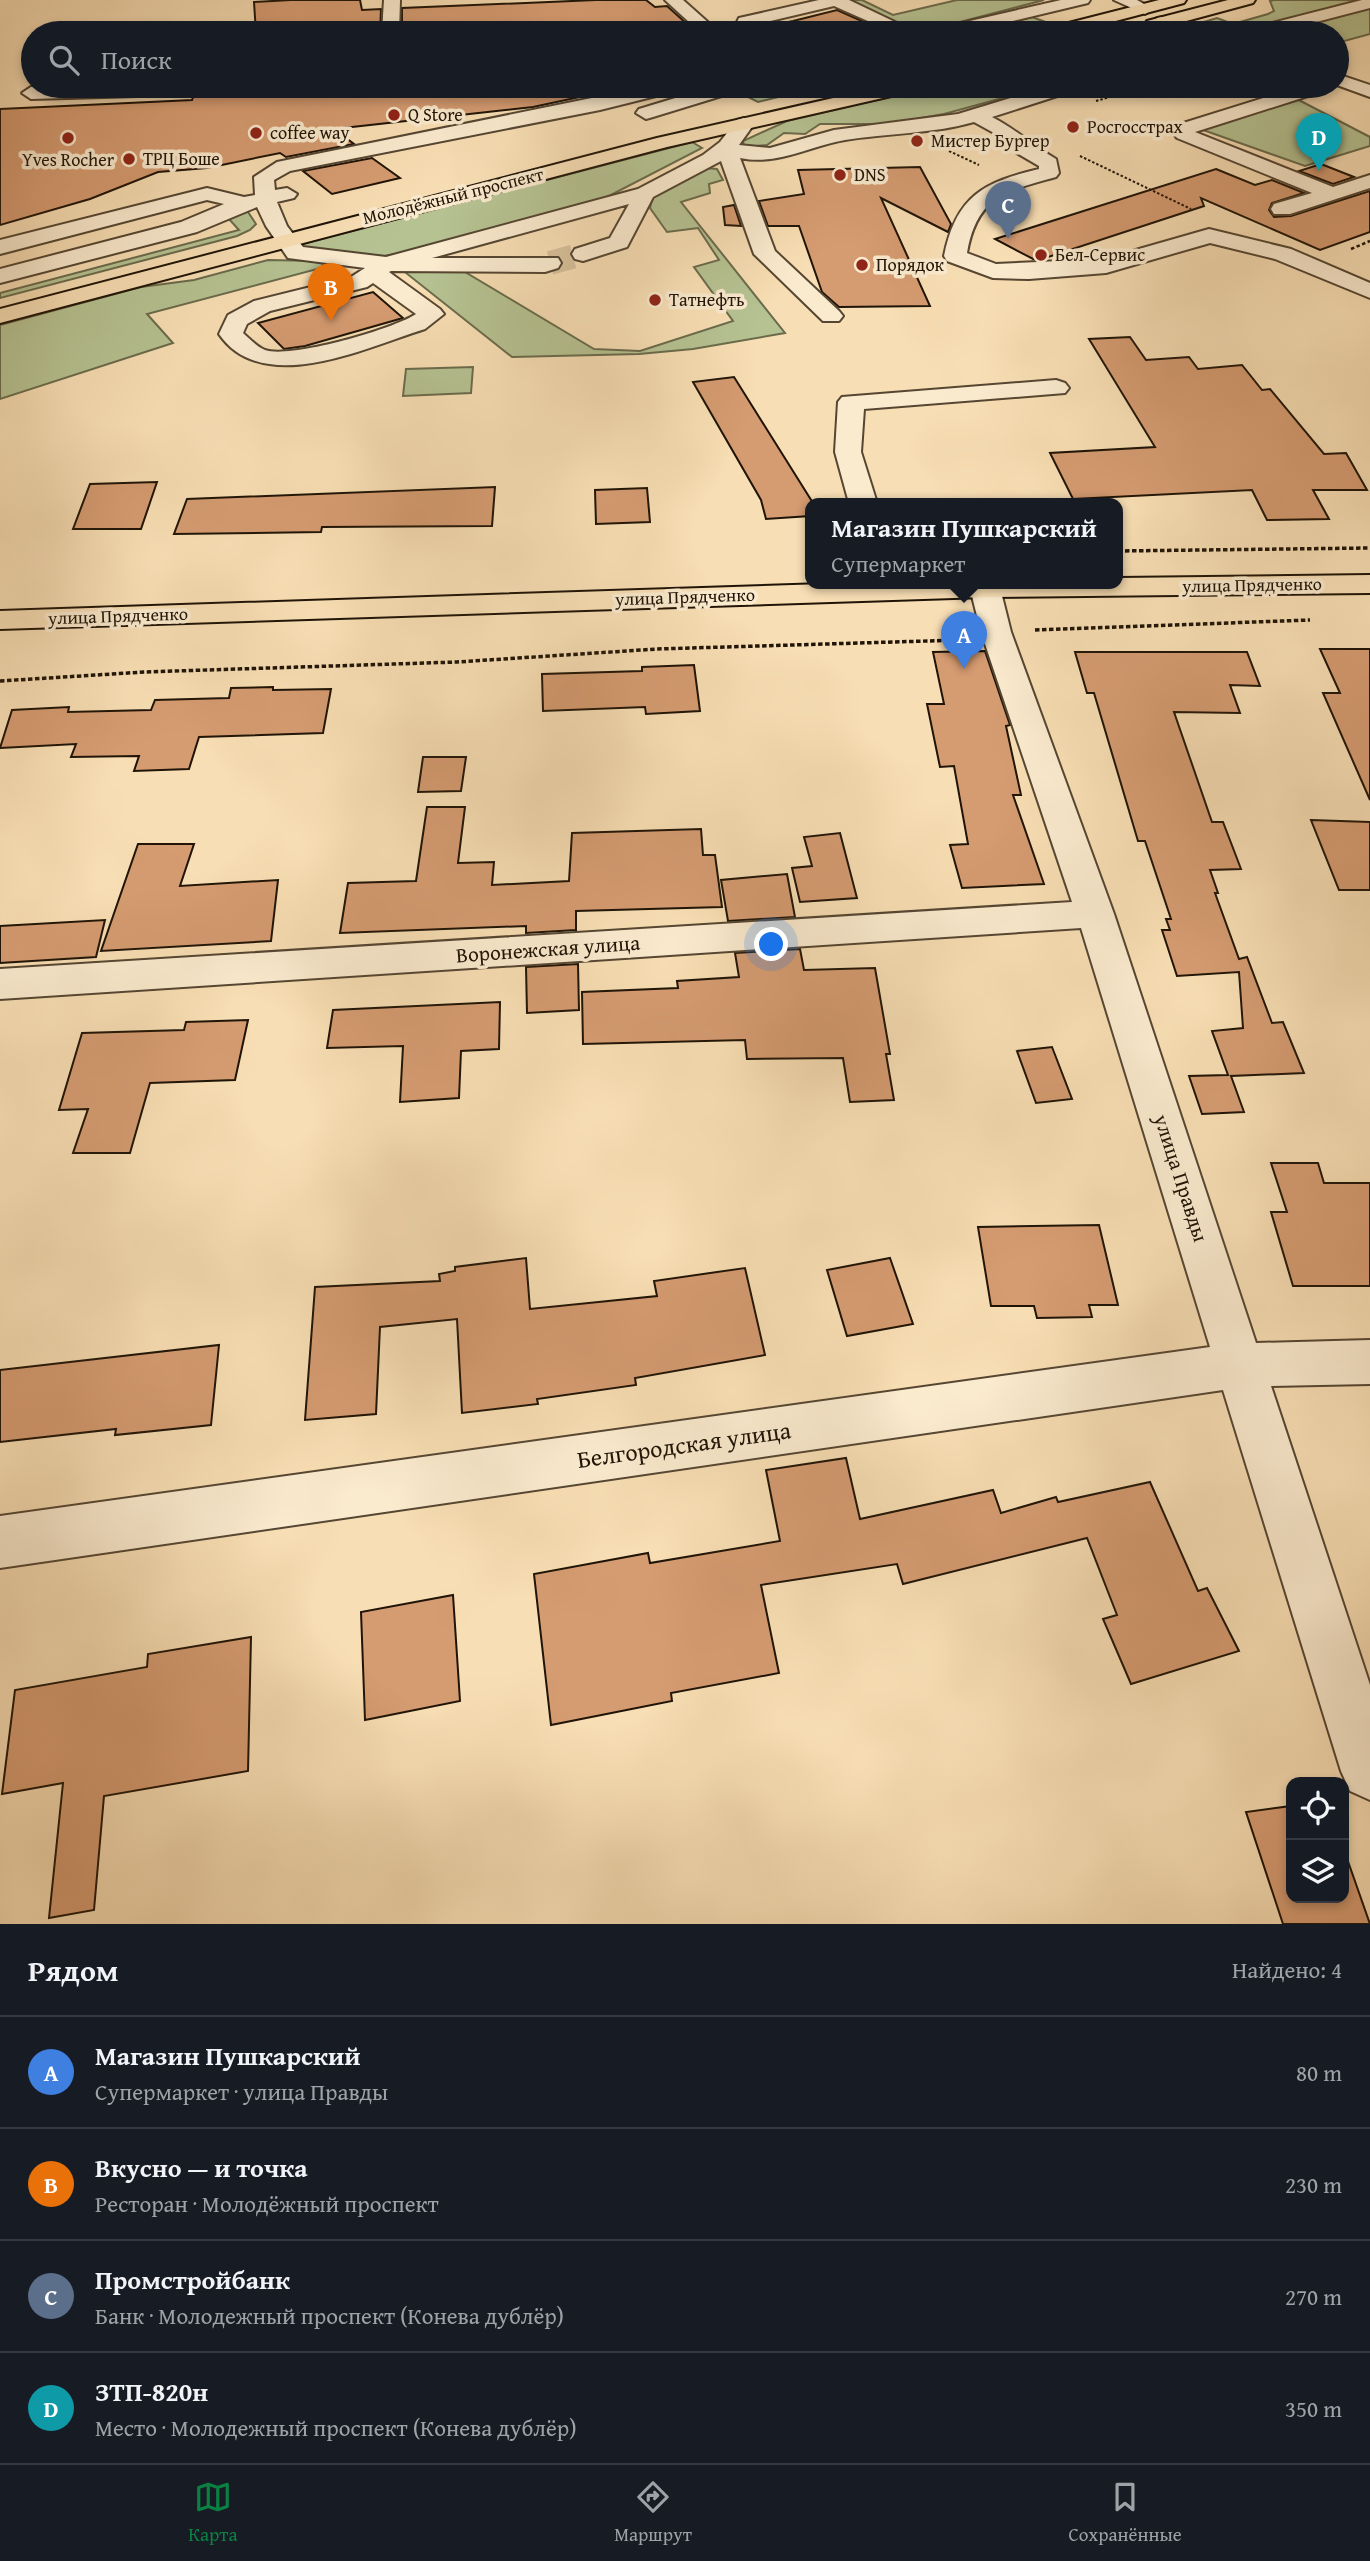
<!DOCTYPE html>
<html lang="ru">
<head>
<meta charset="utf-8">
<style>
	:root { --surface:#171b24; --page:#20242c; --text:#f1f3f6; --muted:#9ea1a6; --line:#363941; --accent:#0b8043 }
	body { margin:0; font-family:"Gentium Book Plus",serif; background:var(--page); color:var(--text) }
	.controls { position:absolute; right:21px; bottom:21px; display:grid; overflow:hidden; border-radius:14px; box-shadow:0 4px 10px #0003 }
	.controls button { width:63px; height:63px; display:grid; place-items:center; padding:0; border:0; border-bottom:2px solid var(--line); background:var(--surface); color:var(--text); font:35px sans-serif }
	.you { position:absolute; left:772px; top:945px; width:24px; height:24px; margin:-18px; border:5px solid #fff; border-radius:50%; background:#1a73e8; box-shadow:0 0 0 10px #1a73e833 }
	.badge { display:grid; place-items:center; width:46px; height:46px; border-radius:50%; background:var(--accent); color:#fff; font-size:23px; font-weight:700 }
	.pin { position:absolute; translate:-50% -58px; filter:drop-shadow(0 2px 4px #0008) }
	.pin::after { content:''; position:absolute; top:37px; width:24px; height:21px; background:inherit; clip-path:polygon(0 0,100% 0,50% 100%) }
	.popup { position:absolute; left:805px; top:498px; width:318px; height:91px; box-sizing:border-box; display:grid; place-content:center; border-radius:14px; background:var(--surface); filter:drop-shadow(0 2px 5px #0005); font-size:23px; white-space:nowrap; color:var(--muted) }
	.popup b { font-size:26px; color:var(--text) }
	.popup::after { content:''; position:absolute; left:50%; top:100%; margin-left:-14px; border:14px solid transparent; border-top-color:var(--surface) }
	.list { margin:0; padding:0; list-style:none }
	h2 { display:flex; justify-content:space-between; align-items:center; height:91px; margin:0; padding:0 28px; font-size:30px }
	h2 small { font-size:23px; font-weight:400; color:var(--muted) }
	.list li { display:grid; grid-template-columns:46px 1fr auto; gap:21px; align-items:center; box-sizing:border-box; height:112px; padding:0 28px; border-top:2px solid var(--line) }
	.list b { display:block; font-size:26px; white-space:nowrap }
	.list p { margin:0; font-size:23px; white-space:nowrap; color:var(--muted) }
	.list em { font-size:23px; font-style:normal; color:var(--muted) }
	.icon { flex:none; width:38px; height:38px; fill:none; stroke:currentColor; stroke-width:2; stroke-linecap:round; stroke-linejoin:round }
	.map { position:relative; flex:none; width:1370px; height:1924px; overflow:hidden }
	.search { position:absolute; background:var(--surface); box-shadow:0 4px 10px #0003; left:21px; right:21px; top:21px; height:77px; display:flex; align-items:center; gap:18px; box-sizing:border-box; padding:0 24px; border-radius:38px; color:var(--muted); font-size:26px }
	.sheet { height:539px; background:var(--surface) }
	nav { display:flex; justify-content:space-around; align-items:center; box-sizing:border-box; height:98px; border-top:2px solid var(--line); background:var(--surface); font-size:19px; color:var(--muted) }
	nav a { display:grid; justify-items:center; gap:4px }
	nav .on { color:var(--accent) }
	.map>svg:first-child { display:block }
</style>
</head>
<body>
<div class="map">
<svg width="1370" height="1924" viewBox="0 0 1370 1924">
	<rect width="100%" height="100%" fill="#f8deb4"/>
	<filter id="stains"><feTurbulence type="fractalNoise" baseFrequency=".00286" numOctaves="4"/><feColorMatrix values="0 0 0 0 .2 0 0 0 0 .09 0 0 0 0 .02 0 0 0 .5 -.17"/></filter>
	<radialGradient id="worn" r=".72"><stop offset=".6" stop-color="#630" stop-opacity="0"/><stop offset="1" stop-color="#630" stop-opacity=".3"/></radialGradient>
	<g fill="#b6c292" stroke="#6a6b4c" stroke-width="2">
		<polygon points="847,0 862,0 893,15 957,0 1044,0 922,32 911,31"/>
		<path d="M1274 0H1360C1330 8 1221 48 1200 23L1217 18 1233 24 1268 14 1274 11 1270 1Z"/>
		<polygon points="1370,7 1370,34 1337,43 1337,33 1274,33"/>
		<polygon points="1032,17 1051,24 1050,28 1030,33 971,33"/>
		<polygon points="786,86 824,86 758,102 746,96"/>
		<polygon points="937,86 1047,86 944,114 887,124 820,124 805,134 784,133 767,145 744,147 743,141 787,121"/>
		<polygon points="1293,97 1370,137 1370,146 1305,166 1203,130"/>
		<polygon points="692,142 702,148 607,197 408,252 384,256 309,251 299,245"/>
		<polygon points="704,168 717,169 723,180 709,184 710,193 681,202 785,333 693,349 639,354 512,357 401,269 465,272 594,349 640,351 733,321 694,267 719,260 698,228 667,232 650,208 653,195"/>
		<polygon points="240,211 248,212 256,224 250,230 237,236 0,298 0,293 239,230 228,218"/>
		<polygon points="268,260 320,261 325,267 147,314 173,343 0,399 0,325 141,287 194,280"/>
		<polygon points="473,367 471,393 403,396 406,369"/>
	</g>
	<g fill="#d59b71" stroke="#1f1407" stroke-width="2">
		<polygon points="291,0 360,0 362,10 381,9 380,33 256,33 254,2"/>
		<polygon points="596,0 646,0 655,7 667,6 697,33 402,33 402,8"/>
		<polygon points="837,10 889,33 734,33 793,21"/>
		<polygon points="197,86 631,86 533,107 334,129 354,144 286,157 280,153 207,168 158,172 90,199 0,225 0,109 192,100"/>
		<polygon points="746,86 784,86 740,97 736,94 743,91"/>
		<polygon points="372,158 400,178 332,194 303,171"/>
		<polygon points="1321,164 1354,177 1333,184 1299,171"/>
		<polygon points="920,167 951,224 948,232 881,198 930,306 839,307 822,292 799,226 768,226 759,201 804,194 798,170"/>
		<polygon points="1216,169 1255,185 1272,180 1304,193 1272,203 1269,210 1274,217 1291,216 1370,191 1370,232 1320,250 1201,198 1204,206 1042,259 1035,260 995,239"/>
		<polygon points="734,205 741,226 725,225 723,207"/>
		<polygon points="373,292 403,318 305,346 284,349 258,323"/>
		<polygon points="1130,337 1146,360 1189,357 1198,369 1242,365 1262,390 1270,389 1324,454 1346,453 1367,490 1313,490 1329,519 1267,520 1252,490 1073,499 1050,453 1155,447 1089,339"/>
		<polygon points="734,377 813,503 810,503 810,516 766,519 761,500 693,382"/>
		<polygon points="157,482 141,529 73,529 90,484"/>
		<polygon points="495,487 492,526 322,527 321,532 174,534 187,499"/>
		<polygon points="647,488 650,522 596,524 595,490"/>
		<polygon points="1320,649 1370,649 1370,800 1323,693 1340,693"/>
		<polygon points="985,651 1010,725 1006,726 1021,795 1013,795 1044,884 962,888 950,845 968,844 954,766 940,767 927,704 944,704 933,652"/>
		<polygon points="1075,652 1247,652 1260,686 1230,685 1240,713 1174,712 1212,822 1223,822 1241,869 1210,870 1218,893 1215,893 1239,959 1247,957 1272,1023 1283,1022 1304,1073 1231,1076 1244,1112 1202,1114 1189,1076 1228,1075 1212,1031 1243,1028 1239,972 1177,976 1162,930 1170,930 1166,919 1171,919 1145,841 1138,841 1094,693 1087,693"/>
		<polygon points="694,665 700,711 646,714 645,707 543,711 542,674 642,671 642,667"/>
		<polygon points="273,687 273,690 331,689 323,733 199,737 189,769 134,771 139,756 71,757 76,744 0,748 12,710 69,707 68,712 151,710 155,700 229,698 231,688"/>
		<polygon points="423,757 466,757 461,791 418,792"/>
		<polygon points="427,807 465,807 458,863 494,862 492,885 569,881 572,833 701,829 703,855 715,855 722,907 576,911 576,930 526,933 526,926 340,933 348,883 416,881"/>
		<polygon points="1311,820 1370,822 1370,890 1339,890"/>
		<polygon points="840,833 857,898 800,902 792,868 812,866 804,837"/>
		<polygon points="138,844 194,844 180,886 278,880 271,941 101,951"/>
		<polygon points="787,874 795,917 728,921 721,880"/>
		<polygon points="105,920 96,957 0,963 0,926"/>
		<polygon points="800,949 804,970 875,968 890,1054 886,1054 894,1100 850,1102 843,1058 747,1059 745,1040 583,1044 582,992 678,988 677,981 739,977 735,953"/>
		<polygon points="578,964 579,1010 527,1013 526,967"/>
		<polygon points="500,1002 499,1049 461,1051 459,1098 400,1102 403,1046 327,1048 333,1010"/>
		<polygon points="248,1020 235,1080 150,1083 130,1153 73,1153 88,1109 59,1110 82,1033 184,1030 186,1022"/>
		<polygon points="1052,1047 1072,1099 1036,1103 1017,1051"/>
		<polygon points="1271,1163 1318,1163 1324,1183 1370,1183 1370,1286 1293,1286 1271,1212 1287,1212"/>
		<polygon points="1099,1225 1118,1305 1089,1305 1092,1317 1037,1318 1034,1306 991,1306 978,1227"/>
		<polygon points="526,1258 530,1309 657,1296 654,1281 745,1268 765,1355 635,1378 636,1385 537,1399 538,1404 462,1413 457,1319 380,1327 376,1414 305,1420 315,1287 440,1281 439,1274 455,1271 455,1267"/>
		<polygon points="890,1258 913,1324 847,1336 827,1270"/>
		<polygon points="219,1345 211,1425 115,1435 116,1429 0,1442 0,1370"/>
		<polygon points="846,1458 860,1519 993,1490 1001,1513 1056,1497 1058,1502 1150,1482 1198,1591 1207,1588 1239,1651 1131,1684 1103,1619 1117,1615 1087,1538 903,1584 897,1564 761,1585 779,1673 671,1693 672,1701 551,1725 534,1574 648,1553 650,1563 780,1541 766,1470"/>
		<polygon points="453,1595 460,1701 365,1720 361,1612"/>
		<polygon points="251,1637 248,1771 104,1796 94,1910 49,1918 63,1783 2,1794 15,1690 147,1667 148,1654"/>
		<polygon points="1291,1806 1291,1898 1344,1898 1344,1850 1370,1924 1283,1924 1246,1812"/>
	</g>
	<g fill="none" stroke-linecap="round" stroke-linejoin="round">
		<polyline stroke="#d7c09a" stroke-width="24" stroke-dasharray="24 12" stroke-linecap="butt" points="550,263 583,254"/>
		<g stroke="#554632" stroke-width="4">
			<g id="minor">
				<polygon points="384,0 400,0 399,33 382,33"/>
				<polygon points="665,0 683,0 720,33 701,33"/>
				<polygon points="819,0 849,0 918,33 895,33 834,6 745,27 737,22 739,18"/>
				<polygon points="1061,0 1090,0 1088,3 962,33 932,33 935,29"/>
				<polygon points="1114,0 1137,0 1153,9 1145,14"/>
				<polygon points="1362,0 1370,0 1370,8 1274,33 1246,33 1249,29"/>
				<polygon points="1163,17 1211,29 1214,33 1186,33 1157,26 1155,22 1157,18"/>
				<polygon points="75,24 84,29 81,33 64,33 69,25"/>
				<polygon points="1337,74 1370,85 1370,97 1337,85"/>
				<polygon points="184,86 181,93 174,95 31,99 22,93 31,87"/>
				<path d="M651 86H682L680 90 600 110 290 171 274 180 275 190 287 188 297 194 294 198 277 202 287 226 303 247 386 257 638 189 703 155 720 142 737 120 744 118 754 124 739 145 770 148 834 130 958 114 1050 86H1078L1076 90 992 117C1016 129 1033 146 1056 159L1059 173 1056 177C1007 191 977 195 967 253L996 264 1104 259 1209 229 1291 249 1370 283V298L1275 259 1210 243 1106 273 1029 279 993 278 947 261 944 256C956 196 984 182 1039 169V166L1015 152 1005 139 974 122C932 134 888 133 845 140 809 146 778 166 740 158L775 251 839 311 843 316 839 321H823L754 254 721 161 653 197 627 247 583 261 575 259 572 254 575 249 610 238 629 204 432 258H558L561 263 558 268 545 272 391 271 389 272 440 309 444 314 425 329C367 347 263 398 219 334L228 315 254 301 351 277 365 268 288 258 266 226 257 207 197 232 0 283V269L181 222 224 204 207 200 0 254V240L207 188 244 197 255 195 254 177 277 162ZM373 283 416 314C394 329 290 359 265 350 256 346 250 339 243 333L247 324 270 311 367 287Z"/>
				<polygon points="715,86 743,86 741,90 653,117 646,119 636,113 639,109"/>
				<polygon points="1302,86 1329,86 1327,90 1195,132 1333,187 1370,175 1370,188 1290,214 1274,214 1271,209 1274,204 1312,193 1177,138 1174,134 1177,125"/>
				<polygon points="1056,380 1065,383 1069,388 1065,393 864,409 861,452 877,503 849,503 835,452 838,402 842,397"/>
				<polygon points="973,583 997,583 1000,588 1011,632 1114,914 1256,1343 1370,1340 1370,1384 1271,1386 1370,1685 1370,1800 1350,1791 1341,1771 1223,1390 0,1568 0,1516 1210,1347 1081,928 0,999 0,969 1072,902 981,632 970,588"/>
			</g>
		</g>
		<g stroke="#1f1407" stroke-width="4">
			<g id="major">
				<polygon points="1159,0 1186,0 1184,3 1070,33 1042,33 1045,29"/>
				<polygon points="1228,0 1255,0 1253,3 1153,30 1144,25 1147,21"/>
				<polygon points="886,86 918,86 909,92 667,147 0,323 0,309 657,138"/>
				<polygon points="1370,575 1370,593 985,597 0,629 0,611 854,583 1118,583 1118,578"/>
			</g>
		</g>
		<g stroke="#1f1407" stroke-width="2" stroke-dasharray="2.5 2" stroke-linecap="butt">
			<polyline points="1096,101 1149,86"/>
			<polyline points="949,151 979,165"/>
			<polyline points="1080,156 1191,209"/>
		</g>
		<polyline stroke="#1f1407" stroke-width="2.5" stroke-dasharray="3.5 2.5" stroke-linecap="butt" points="1351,249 1370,241"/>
		<g stroke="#1f1407" stroke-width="3.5" stroke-dasharray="4.5 2.5" stroke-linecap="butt">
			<polyline points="1118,551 1370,548"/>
			<polyline points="1035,630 1310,620"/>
			<polyline points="0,681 144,672 457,662 657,649 961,640"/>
		</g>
		<use href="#minor" fill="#faeace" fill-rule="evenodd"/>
		<use href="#major" fill="#f8deb4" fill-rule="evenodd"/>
	</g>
	<g fill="#8f2418" stroke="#faeace" stroke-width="2.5">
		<circle cx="394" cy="115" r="7"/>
		<circle cx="1073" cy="127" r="7"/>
		<circle cx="256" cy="133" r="7"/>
		<circle cx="68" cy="138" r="7"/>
		<circle cx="917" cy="141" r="7"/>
		<circle cx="129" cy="159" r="7"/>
		<circle cx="840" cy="175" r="7"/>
		<circle cx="1041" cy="255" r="7"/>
		<circle cx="862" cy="265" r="7"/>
		<circle cx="655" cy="300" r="7"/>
	</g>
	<g text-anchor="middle" stroke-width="7" stroke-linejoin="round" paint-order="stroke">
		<g font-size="18" fill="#1f1407" stroke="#faeace" text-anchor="start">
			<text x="408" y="121">Q Store</text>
			<text x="1087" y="133">Росгосстрах</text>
			<text x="270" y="139">coffee way</text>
			<text x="931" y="147">Мистер Бургер</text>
			<text x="143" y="165">ТРЦ Боше</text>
			<text x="68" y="166" text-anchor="middle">Yves Rocher</text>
			<text x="854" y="181">DNS</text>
			<text x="1055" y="261">Бел-Сервис</text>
			<text x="876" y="271">Порядок</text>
			<text x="669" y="306">Татнефть</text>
		</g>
		<g font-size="18" fill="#1f1407" stroke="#faeace">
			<text transform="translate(453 196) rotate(-14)" y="6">Молодёжный проспект</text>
			<text transform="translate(1252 585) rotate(-1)" y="6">улица Прядченко</text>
			<text transform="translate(685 597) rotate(-2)" y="6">улица Прядченко</text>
			<text transform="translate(118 616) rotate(-2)" y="6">улица Прядченко</text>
		</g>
		<g font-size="21" fill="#1f1407" stroke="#faeace">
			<text transform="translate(548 949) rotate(-4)" y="7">Воронежская улица</text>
			<text transform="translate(1181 1178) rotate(72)" y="7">улица Правды</text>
		</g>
		<g font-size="24" fill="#1f1407" stroke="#faeace">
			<text transform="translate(684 1445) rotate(-8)" y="8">Белгородская улица</text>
		</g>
	</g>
	<rect width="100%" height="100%" filter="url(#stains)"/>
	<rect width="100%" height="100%" fill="url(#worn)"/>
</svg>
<div class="controls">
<button><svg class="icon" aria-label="locate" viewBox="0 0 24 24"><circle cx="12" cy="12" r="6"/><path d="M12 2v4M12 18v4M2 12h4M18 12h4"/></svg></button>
<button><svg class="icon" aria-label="layers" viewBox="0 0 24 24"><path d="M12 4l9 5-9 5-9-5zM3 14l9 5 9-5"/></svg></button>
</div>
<div class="you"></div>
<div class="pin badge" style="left:964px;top:669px;background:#3f7fe0">A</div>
<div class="popup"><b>Магазин Пушкарский</b>Супермаркет</div>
<div class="pin badge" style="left:331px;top:321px;background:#e8710a">B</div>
<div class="pin badge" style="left:1008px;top:239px;background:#5c6f8a">C</div>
<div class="pin badge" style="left:1319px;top:171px;background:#0f9aa8">D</div>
<div class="search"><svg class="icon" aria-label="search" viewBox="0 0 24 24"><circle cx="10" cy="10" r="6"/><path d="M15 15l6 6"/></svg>Поиск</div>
</div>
<section class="sheet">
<h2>Рядом<small>Найдено: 4</small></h2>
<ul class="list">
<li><span class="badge" style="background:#3f7fe0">A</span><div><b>Магазин Пушкарский</b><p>Супермаркет · улица Правды</p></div><em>80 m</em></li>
<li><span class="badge" style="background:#e8710a">B</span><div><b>Вкусно — и точка</b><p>Ресторан · Молодёжный проспект</p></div><em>230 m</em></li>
<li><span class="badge" style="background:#5c6f8a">C</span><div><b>Промстройбанк</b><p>Банк · Молодежный проспект (Конева дублёр)</p></div><em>270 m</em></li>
<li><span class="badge" style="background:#0f9aa8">D</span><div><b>ЗТП-820н</b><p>Место · Молодежный проспект (Конева дублёр)</p></div><em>350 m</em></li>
</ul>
</section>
<nav>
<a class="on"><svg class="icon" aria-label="map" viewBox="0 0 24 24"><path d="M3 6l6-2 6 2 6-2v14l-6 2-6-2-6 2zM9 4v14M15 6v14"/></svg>Карта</a>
<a><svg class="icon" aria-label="directions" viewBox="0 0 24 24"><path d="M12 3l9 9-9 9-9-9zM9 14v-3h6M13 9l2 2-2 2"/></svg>Маршрут</a>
<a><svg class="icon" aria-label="saved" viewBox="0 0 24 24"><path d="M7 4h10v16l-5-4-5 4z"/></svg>Сохранённые</a>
</nav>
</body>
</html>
